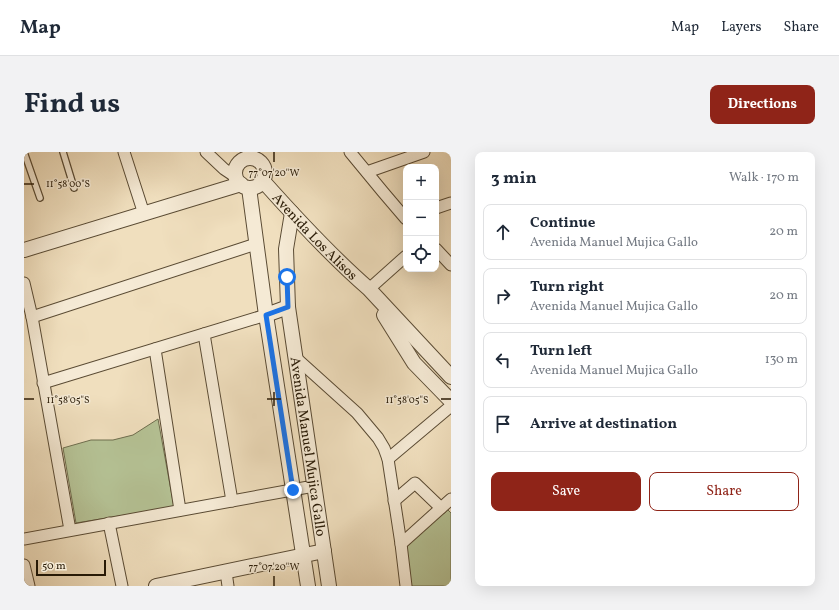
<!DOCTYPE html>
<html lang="en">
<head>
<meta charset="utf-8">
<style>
	:root { --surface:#fff; --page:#f2f2f3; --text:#1f2937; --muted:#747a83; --line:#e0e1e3; --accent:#8f2418 }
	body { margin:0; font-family:Vollkorn,serif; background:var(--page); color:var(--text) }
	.controls { position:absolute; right:12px; top:12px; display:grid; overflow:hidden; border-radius:8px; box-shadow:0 4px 16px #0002 }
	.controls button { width:36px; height:36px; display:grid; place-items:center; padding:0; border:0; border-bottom:1px solid var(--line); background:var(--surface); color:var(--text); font:20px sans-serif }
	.scale { position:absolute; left:12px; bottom:10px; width:70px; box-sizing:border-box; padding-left:4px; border:2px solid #281a06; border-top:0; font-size:11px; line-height:14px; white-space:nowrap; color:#281a06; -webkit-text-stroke:3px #f5ead5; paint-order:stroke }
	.stop { position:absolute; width:12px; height:12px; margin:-9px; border:3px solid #1a73e8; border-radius:50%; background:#fff }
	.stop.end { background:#1a73e8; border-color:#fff; box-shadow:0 1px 4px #0008 }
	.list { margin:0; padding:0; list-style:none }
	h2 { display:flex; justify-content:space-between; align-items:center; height:52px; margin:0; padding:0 16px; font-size:17px }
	h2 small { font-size:13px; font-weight:400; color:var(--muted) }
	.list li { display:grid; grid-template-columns:26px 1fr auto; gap:12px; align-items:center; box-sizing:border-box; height:56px; margin:0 8px 8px; padding:0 8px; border:1px solid var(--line); border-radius:8px }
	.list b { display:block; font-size:15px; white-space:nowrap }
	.list p { margin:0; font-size:13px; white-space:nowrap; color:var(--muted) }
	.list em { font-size:13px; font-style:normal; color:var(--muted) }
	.actions { display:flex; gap:8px; padding:12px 16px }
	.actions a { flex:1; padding:9px 0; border:1px solid var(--accent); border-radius:8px; text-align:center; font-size:14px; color:var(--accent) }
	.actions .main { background:var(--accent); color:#fff }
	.icon { flex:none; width:22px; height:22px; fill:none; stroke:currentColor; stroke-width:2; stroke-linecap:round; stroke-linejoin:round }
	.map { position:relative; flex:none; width:427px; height:434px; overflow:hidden; border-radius:8px }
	header { display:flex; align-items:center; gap:24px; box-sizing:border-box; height:56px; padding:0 20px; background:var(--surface); border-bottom:1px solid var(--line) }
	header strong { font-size:19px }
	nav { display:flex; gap:22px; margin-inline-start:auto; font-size:14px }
	.intro { display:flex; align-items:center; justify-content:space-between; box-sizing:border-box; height:96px; padding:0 24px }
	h1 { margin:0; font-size:28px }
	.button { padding:10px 18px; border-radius:8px; background:var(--accent); color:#fff; font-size:14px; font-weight:700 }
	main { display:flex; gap:24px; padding:0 24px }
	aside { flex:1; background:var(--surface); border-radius:8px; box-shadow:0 4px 16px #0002 }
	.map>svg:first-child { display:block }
</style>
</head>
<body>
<header>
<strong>Map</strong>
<nav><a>Map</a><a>Layers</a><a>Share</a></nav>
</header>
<div class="intro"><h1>Find us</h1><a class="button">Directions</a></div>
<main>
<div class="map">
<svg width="427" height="434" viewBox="0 0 427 434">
	<rect width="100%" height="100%" fill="#f0dfbe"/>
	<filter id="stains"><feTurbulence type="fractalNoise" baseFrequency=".005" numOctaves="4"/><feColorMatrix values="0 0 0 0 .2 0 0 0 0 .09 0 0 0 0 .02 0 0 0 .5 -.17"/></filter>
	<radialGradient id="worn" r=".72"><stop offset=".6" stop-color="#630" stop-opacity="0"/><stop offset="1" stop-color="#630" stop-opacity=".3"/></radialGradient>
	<g fill="#b5c295" stroke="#6e6e4e">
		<polygon points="134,267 150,355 52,371 39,296 67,288 89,288 109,283"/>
		<polygon points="422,356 427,361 427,434 387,434 381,393"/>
	</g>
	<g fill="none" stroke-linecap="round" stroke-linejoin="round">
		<g stroke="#5a4b34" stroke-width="8">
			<g id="service">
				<polyline points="0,0 16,46"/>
				<polyline points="39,0 50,36"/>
			</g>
		</g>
		<g stroke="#5a4b34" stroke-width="13">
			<g id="minor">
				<polyline points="100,0 120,62"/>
				<polyline points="182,0 200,17 212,25"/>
				<polyline points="326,0 359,40 382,67"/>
				<polyline points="343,20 400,0"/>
				<polyline points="412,56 427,51"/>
				<polyline points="412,97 427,113"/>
				<polyline points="0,131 8,165 46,378"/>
				<polyline points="345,137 382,104"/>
				<polyline points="8,165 232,92"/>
				<polyline points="180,182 208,349"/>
				<polyline points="131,197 156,358"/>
				<polyline points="272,206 333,261 354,286 360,296 364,307 377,392 382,434"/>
				<polyline points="19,231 242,163"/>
				<polyline points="364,307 427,254"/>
				<polyline points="370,349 391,331 417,356"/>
				<polyline points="85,371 98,434"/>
				<polyline points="0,387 290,334"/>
				<polyline points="377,392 427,347"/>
				<polyline points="0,413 5,434"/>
				<polyline points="202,420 204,434"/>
			</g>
		</g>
		<g stroke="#5a4b34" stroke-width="16">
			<g id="tertiary">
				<circle cx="226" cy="21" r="15"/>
				<path id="s1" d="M239 29C272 66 307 104 345 137L427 225"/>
				<polyline points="225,36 242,163 284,434"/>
				<polyline points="0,98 217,32"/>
				<path id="s2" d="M264 155 305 434"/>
				<polyline points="242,163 264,155 262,97 268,61"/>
				<polyline points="360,163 390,211 427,249"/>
				<polyline points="132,434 300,399"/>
			</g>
		</g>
		<use href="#service" stroke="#f5ead5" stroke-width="5.5"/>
		<use href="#minor" stroke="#f5ead5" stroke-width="11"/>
		<use href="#tertiary" stroke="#f5ead5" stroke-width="14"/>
	</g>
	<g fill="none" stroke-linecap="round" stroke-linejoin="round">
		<polyline stroke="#1a73e8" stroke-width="5" points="263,125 264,155 242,163 269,338"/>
	</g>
	<path fill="none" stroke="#281a06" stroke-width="1.5" d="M250 0V10M0 32H10M250 240V254M0 247H10M243 247H257M417 247H427M250 424V434"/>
	<g text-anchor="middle" stroke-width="3" stroke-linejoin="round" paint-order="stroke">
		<g font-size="14" fill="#281a06" stroke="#f5ead5">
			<text dy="5" stroke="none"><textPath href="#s1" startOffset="76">Avenida Los Alisos</textPath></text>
			<text dy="5" stroke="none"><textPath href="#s2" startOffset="141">Avenida Manuel Mujica Gallo</textPath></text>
		</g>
	</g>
	<g font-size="10" text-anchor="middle" fill="#281a06" stroke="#f5ead5" stroke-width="3" stroke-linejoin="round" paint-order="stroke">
		<text x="250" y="24">77°07'20"W</text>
		<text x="44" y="35">11°58'00"S</text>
		<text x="44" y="251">11°58'05"S</text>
		<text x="383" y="251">11°58'05"S</text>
		<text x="250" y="418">77°07'20"W</text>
	</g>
	<rect width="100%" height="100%" filter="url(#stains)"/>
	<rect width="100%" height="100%" fill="url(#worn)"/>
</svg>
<div class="controls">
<button>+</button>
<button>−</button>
<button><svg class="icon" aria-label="locate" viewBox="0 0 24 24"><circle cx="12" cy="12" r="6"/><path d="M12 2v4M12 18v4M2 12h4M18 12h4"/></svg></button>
</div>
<div class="scale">50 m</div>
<div class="stop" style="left:263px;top:125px"></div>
<div class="stop end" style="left:269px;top:338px"></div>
</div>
<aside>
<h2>3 min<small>Walk · 170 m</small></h2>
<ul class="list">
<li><svg class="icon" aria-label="ahead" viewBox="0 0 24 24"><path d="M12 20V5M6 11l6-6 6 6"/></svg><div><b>Continue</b><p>Avenida Manuel Mujica Gallo</p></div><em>20 m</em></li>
<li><svg class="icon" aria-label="right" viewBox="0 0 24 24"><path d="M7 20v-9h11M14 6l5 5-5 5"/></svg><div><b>Turn right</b><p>Avenida Manuel Mujica Gallo</p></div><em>20 m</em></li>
<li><svg class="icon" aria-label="left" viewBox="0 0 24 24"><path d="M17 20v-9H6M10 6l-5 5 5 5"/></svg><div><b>Turn left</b><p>Avenida Manuel Mujica Gallo</p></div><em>130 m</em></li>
<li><svg class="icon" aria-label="arrive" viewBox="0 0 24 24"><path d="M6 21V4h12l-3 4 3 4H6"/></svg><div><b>Arrive at destination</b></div></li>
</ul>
<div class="actions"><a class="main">Save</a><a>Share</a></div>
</aside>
</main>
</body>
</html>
